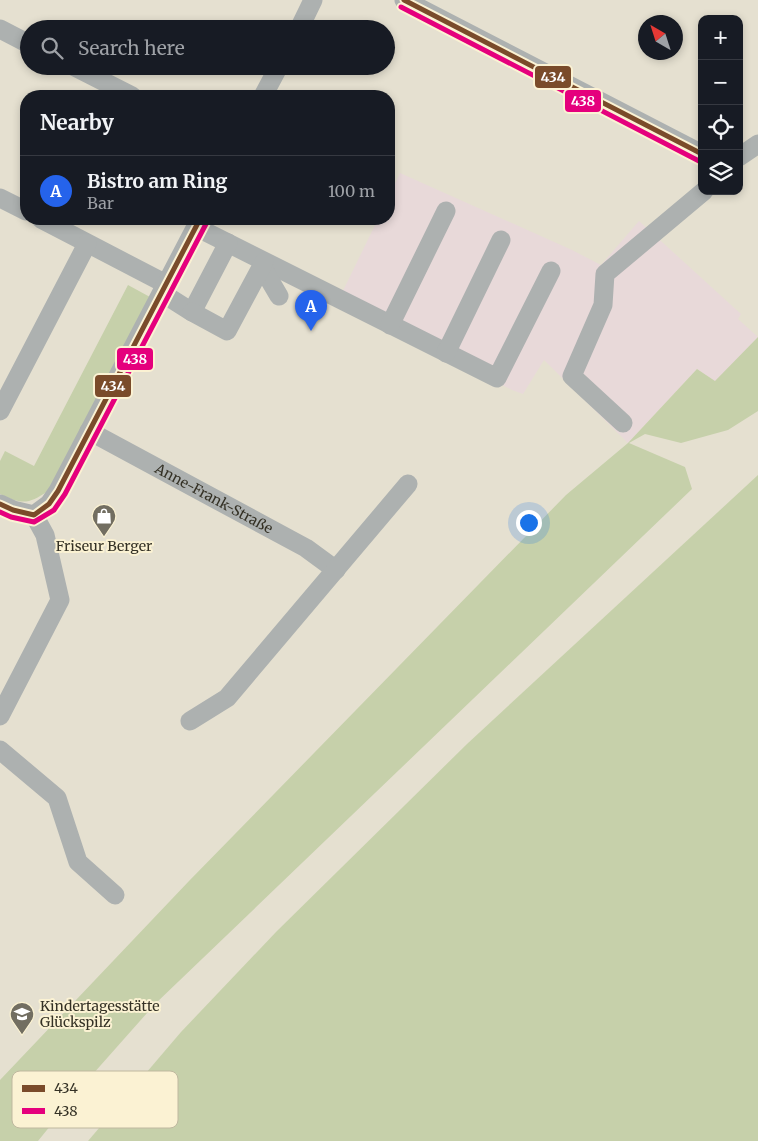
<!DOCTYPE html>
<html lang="en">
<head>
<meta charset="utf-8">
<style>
	:root { --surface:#171b24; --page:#242831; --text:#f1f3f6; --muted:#9ea1a6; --line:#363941; --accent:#2563eb }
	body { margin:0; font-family:Merriweather,serif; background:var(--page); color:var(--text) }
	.controls { position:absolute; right:15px; top:15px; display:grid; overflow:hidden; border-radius:10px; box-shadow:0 2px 8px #0003 }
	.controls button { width:45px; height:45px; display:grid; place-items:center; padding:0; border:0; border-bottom:1px solid var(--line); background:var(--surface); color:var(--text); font:25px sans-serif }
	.compass { position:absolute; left:638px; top:15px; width:45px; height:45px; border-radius:50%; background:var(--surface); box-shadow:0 2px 8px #0003; rotate:321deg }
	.you { position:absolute; left:528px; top:522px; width:18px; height:18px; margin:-12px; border:4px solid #fff; border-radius:50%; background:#1a73e8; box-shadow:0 0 0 8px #1a73e833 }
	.badge { display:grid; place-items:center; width:32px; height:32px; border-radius:50%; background:var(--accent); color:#fff; font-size:16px; font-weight:700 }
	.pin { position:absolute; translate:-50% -41px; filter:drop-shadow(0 1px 2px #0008) }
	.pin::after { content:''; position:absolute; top:26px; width:18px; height:15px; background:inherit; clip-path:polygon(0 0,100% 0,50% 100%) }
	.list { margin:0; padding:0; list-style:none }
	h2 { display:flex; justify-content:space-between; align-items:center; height:65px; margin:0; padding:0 20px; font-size:21px }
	h2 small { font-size:16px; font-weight:400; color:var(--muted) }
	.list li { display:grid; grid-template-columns:32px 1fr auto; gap:15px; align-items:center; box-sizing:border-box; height:70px; padding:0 20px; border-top:1px solid var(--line) }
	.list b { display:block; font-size:19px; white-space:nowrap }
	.list p { margin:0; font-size:16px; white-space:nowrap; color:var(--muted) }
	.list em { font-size:16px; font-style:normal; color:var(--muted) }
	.icon { flex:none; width:28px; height:28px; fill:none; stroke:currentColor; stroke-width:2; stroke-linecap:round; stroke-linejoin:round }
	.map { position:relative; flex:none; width:758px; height:1141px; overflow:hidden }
	.search { position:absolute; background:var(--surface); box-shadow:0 2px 8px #0003; left:20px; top:20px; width:375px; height:55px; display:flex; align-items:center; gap:12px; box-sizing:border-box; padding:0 18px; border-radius:28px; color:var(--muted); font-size:19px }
	.panel { position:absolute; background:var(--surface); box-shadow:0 2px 8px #0003; left:20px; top:90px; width:375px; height:135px; border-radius:20px }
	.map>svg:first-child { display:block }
</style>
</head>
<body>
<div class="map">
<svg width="758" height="1141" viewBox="0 0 758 1141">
	<rect width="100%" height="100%" fill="#e5e0d0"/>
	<polygon fill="#e8d9d9" points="400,173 572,250 601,265 639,221 741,314 738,319 758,337 716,382 697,369 628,443 544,360 523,394 512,390 337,303 378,219 389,219 389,196"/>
	<g fill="#c6d0aa">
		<path d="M128 285 150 297 48 491C29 504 22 505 0 494V461L5 451 34 466Z"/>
		<polygon points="758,337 758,411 728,430 681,443 645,434 629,443 685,467 692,489 155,1004 85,1083 38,1141 0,1141 0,1080 189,881 566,495 628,443 697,369 715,381"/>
		<polygon points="758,475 758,1141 88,1141 181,1032 276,932 467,744"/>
	</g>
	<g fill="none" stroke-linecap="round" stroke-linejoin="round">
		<g stroke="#adb1b0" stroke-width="19">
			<polyline points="404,0 702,154"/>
			<polyline points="0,29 29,44"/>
			<polyline points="299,29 313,0"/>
			<polyline points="73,66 132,96"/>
			<polyline points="263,96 279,66"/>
			<polyline points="739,157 758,144"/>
			<polyline points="0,198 26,211"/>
			<polyline points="41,219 166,284"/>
			<polyline points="196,227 497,378 551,271"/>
			<polyline points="262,267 279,296"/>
			<polyline points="162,293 192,312 228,243"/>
			<polyline points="192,312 227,331 264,262"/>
			<polyline points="390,325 446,211"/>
			<polyline points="446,353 501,240"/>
			<polyline points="0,411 87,244"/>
			<polyline points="623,423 572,376 603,305 605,274 704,191"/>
			<path id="s1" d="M89 431 306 548 336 570"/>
			<polyline points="0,504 13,510 34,515 49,504 58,491 200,219"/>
			<polyline points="0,716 60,600 45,535 34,515"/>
			<polyline points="190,721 227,698 408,484"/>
			<polyline points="0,750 57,798 78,862 115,895"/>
		</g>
		<g stroke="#fbf2d3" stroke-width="9">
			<g id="bus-1">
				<polyline points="404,0 702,154"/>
				<polyline points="0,504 13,510 34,515 49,504 58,491 200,219"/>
			</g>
		</g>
		<g stroke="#fbf2d3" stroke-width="9">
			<g id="bus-2">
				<polyline points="401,7 699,161"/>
				<polyline points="0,512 11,517 34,522 54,510 65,494 207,222"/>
			</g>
		</g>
		<use href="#bus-1" stroke="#7a4b2a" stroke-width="5"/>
		<use href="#bus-2" stroke="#e5007d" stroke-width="5"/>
	</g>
	<defs>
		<g id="shop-pin" transform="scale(1.25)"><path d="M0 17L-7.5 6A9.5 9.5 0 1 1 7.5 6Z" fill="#726e61" stroke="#fbf2d3"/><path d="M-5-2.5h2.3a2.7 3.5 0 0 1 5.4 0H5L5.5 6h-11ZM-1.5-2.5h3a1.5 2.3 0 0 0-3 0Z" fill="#fff"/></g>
		<g id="school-pin" transform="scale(1.25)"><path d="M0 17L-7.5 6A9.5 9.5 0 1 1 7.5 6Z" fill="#726e61" stroke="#fbf2d3"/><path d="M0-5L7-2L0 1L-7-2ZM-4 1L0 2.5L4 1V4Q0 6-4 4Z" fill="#fff"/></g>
	</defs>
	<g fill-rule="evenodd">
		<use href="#shop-pin" x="104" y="516"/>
		<use href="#school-pin" x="22" y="1014"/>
	</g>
	<g text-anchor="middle" stroke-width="4" stroke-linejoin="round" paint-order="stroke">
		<g font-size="14" fill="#343125" stroke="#fbf2d3">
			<text dy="5" stroke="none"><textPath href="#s1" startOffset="142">Anne-Frank-Straße</textPath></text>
		</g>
		<g font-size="14" fill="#343125" stroke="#fbf2d3">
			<text x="104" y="551">Friseur Berger</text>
			<text x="40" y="1011" text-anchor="start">Kindertagesstätte<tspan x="40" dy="16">Glückspilz</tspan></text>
		</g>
	</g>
	<rect x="12" y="1071" width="166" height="57" rx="8" fill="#fbf2d3" stroke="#bfb89f" stroke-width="1"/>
	<rect x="22" y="1085" width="23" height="7" fill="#7a4b2a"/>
	<rect x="22" y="1108" width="23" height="6" fill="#e5007d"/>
	<g font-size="14" fill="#343125">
		<text x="54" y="1093">434</text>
		<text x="54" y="1116">438</text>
	</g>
	<g stroke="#fbf2d3" stroke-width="2">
		<rect x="534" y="65" width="38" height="24" rx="5" fill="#7a4b2a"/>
		<rect x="564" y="89" width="38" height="24" rx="5" fill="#e5007d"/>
		<rect x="116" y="347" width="38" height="24" rx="5" fill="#e5007d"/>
		<rect x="94" y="374" width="38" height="24" rx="5" fill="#7a4b2a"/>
	</g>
	<g font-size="14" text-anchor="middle" font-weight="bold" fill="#fff">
		<text x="553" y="82">434</text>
		<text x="583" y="106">438</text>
		<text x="135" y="364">438</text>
		<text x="113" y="391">434</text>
	</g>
</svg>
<div class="controls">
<button>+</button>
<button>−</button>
<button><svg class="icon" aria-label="locate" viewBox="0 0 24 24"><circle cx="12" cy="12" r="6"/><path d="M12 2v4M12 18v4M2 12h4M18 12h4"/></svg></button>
<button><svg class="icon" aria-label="layers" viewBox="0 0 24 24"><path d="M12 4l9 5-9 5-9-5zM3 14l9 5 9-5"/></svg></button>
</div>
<svg class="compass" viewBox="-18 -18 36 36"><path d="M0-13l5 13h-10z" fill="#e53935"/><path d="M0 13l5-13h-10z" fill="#9ea1a6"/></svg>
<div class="you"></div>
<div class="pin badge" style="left:311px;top:331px">A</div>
<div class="search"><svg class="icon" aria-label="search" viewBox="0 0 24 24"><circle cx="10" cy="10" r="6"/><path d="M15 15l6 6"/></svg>Search here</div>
<section class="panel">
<h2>Nearby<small></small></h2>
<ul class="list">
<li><span class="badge">A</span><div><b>Bistro am Ring</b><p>Bar</p></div><em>100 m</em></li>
</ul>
</section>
</div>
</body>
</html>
